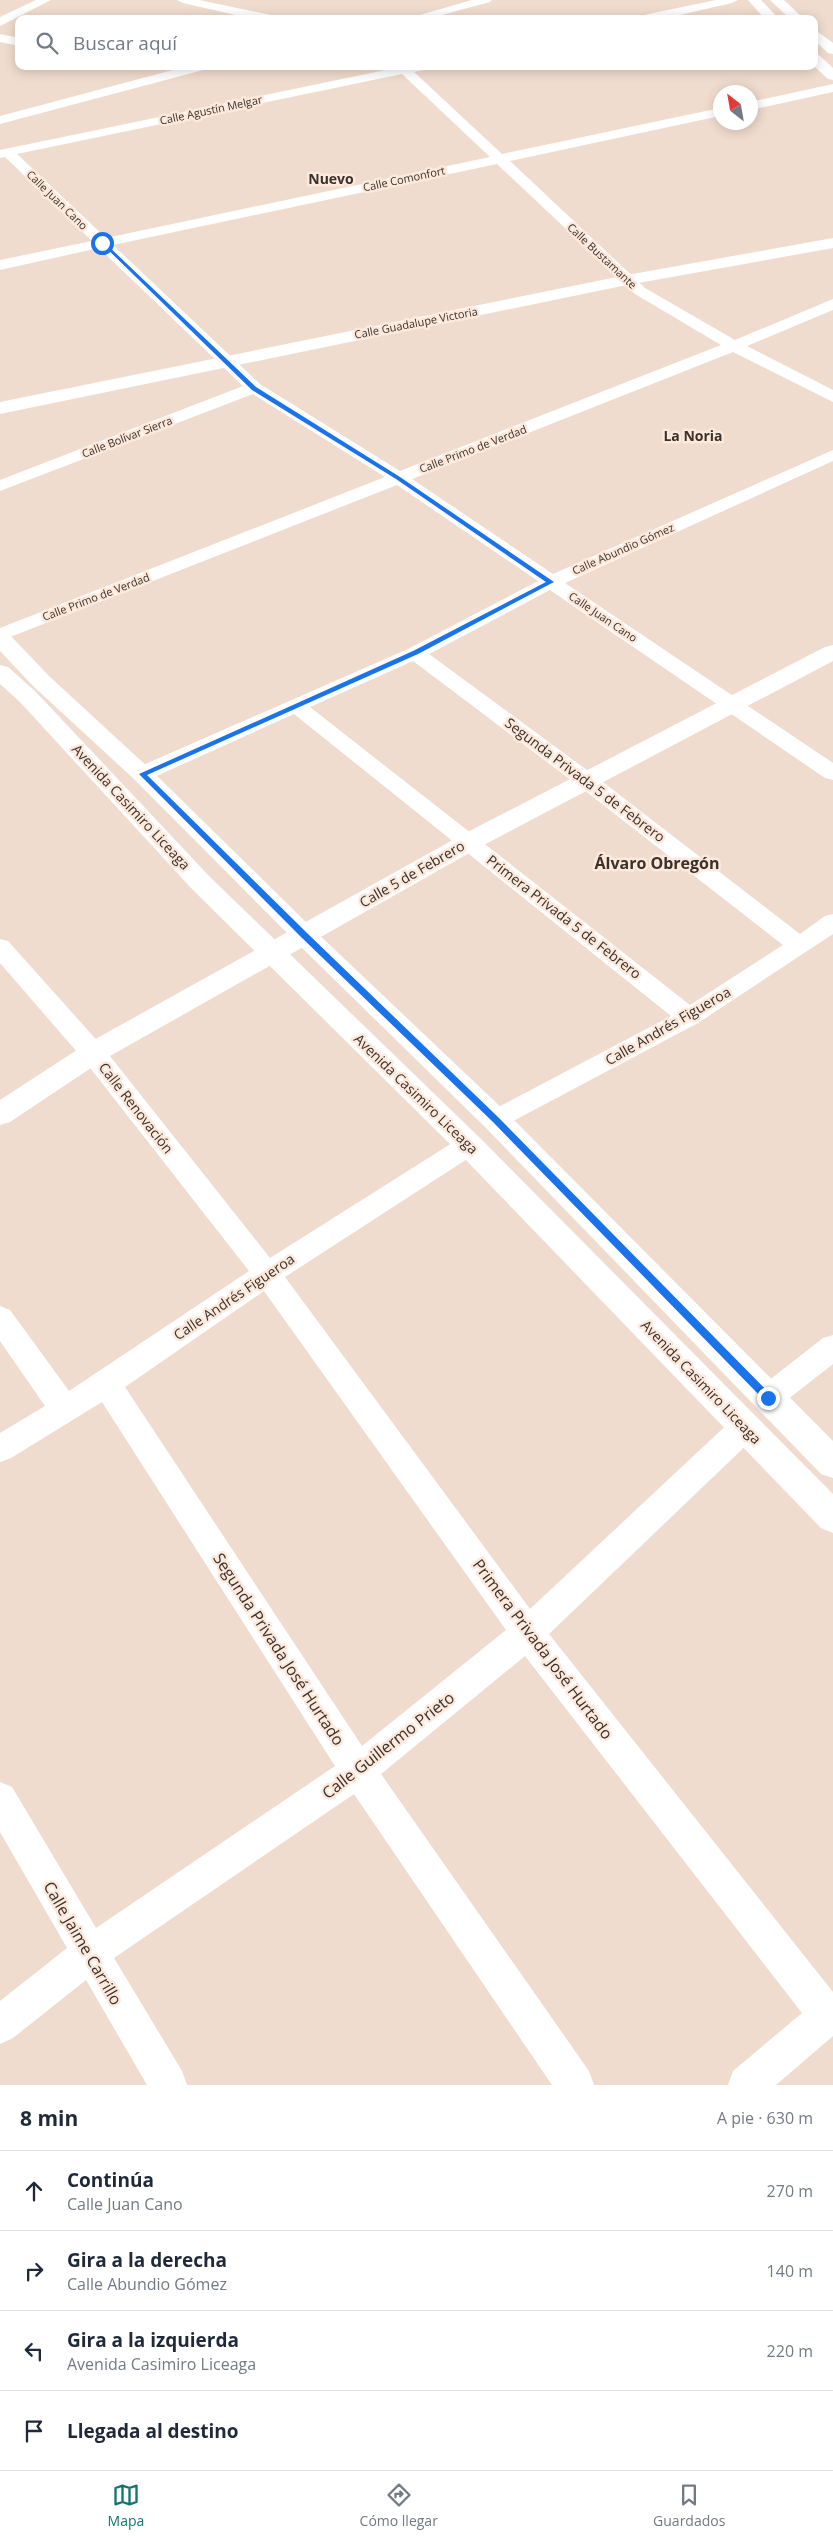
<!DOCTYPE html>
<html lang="es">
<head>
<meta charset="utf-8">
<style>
	:root { --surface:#fff; --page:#f2f2f3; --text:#1f2937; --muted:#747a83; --line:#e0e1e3; --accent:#0f766e }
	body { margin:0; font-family:"Open Sans",sans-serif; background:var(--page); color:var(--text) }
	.compass { position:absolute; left:713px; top:85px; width:45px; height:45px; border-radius:50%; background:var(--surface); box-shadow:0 2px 12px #0003; rotate:329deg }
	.stop { position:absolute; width:15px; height:15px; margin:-11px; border:4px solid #1a73e8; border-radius:50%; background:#fff }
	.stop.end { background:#1a73e8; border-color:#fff; box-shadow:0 1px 5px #0008 }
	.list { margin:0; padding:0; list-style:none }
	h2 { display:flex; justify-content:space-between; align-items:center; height:65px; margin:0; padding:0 20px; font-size:21px }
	h2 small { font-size:16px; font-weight:400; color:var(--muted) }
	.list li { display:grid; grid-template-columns:32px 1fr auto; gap:15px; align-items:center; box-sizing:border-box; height:80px; padding:0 20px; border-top:1px solid var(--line) }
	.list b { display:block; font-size:19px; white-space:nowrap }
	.list p { margin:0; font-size:16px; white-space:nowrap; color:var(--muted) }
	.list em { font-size:16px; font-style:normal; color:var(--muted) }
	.icon { flex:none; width:28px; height:28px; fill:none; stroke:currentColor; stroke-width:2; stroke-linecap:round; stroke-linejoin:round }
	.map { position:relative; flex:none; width:833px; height:2085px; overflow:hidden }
	.search { position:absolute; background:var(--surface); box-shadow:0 2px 12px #0003; left:15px; right:15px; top:15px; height:55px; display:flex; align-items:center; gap:12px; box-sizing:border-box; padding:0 18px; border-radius:10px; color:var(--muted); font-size:19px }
	.sheet { height:385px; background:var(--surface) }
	nav { display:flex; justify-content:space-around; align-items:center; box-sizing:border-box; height:70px; border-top:1px solid var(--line); background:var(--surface); font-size:14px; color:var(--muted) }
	nav a { display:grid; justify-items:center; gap:2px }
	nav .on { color:var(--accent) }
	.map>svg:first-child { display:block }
</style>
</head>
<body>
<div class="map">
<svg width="833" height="2085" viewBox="0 0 833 2085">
	<rect width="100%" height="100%" fill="#f0dcce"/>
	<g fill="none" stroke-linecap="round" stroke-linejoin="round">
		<g fill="#fff" fill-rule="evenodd">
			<polygon points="36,0 51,0 0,26 0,17"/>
			<polygon points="177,0 199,0 271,15 277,19 253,19 183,3"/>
			<polygon points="472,0 492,0 490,2 427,19 406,19"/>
			<polygon points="716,0 738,0 732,3 662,19 638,19 644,15"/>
			<polygon points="0,34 19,38 19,46 0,42"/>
			<polygon points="188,66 209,66 207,69 0,124 0,116"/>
			<path d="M405 66H426L424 70 414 72 502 154 720 108V116L510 161 645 288 735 340 833 299V310L747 346 833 390V402L733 352 412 479 553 574 833 450V461L565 583 833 763V780L825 778 550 590 429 654 595 776 800 934 825 916 833 914V934L698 1023 496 1130 487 1127 483 1120 487 1113 671 1016 294 714 150 779 142 781 134 779 131 774 134 769 408 649 538 581 397 485 0 641V628L385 477 253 394 0 491V480L243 386 99 248 0 270V260L92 241 5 157 0 158V150ZM402 74 490 157 106 238 17 154ZM497 164 635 294 721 345 400 471 260 384 113 245ZM413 661 579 786 783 945 690 1005 310 707Z"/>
			<polygon points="833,84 833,92 750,110 750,102"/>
			<path d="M0 939 8 941 102 1046 270 1258 460 1138 469 1135 478 1138 482 1145 478 1152 285 1277 530 1609 734 1418 745 1414 756 1418 760 1427 756 1436 549 1634 833 1992V2036L776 2085H728L733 2071 802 2013 525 1656 381 1774 589 2071 594 2085H552L354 1794 114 1958 182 2071 187 2085H147L86 1980 13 2038 0 2044V2001L67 1948 0 1832V1782L12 1787 96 1928 335 1766 102 1402 11 1458 0 1462V1433L45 1406 0 1341V1306L10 1310 69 1391 249 1271 84 1060 0 963ZM264 1291 506 1630 362 1746 125 1387Z"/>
			<polygon points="833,1335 833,1364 778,1407 768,1411 758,1407 753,1398 758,1389 823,1338"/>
		</g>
		<g fill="#fff" fill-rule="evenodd">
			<polygon points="833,238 833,248 627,285 0,414 0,402 627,275"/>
			<polygon points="833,645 833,661 478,848 103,1060 10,1122 0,1125 0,1100 83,1046 460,836 825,647"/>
		</g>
		<g fill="#fff" fill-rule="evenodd">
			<polygon points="0,631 8,633 49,676 150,769 313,929 506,1112 833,1441 833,1478 821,1474 486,1128 295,941 134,779 33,686 0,651"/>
			<polygon points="0,665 8,667 35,691 210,877 479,1137 833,1494 833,1533 821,1528 459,1153 192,889 19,701 0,684"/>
		</g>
		<g fill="#fff" fill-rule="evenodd">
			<polygon points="748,0 761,0 779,19 765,19"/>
			<polygon points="770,0 784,0 804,19 790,19"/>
			<polygon points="814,29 833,43 833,54 828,53 814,40"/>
			<polygon points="814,54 819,55 833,68 833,80 828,79 814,66"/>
		</g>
	</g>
	<polygon fill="#1a73e8" points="100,242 104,242 256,387 400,477 554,582 418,654 147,775 307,933 499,1118 771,1395 771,1401 765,1401 493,1122 301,937 139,774 413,651 546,582 396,479 252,390"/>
	<g text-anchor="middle" stroke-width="5" stroke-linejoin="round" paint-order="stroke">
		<g font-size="11" fill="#39312c" stroke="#fde9db">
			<text transform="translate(211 110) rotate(-12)" y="4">Calle Agustín Melgar</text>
			<text transform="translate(404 179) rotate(-12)" y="4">Calle Comonfort</text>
			<text transform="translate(57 200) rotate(44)" y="4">Calle Juan Cano</text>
			<text transform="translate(602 256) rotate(43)" y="4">Calle Bustamante</text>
			<text transform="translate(416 323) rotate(-11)" y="4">Calle Guadalupe Victoria</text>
			<text transform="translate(127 437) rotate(-21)" y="4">Calle Bolívar Sierra</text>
			<text transform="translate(473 449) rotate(-21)" y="4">Calle Primo de Verdad</text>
			<text transform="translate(623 549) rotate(-24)" y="4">Calle Abundio Gómez</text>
			<text transform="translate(96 597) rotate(-21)" y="4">Calle Primo de Verdad</text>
			<text transform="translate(603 617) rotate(34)" y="4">Calle Juan Cano</text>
		</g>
		<g font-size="14" font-weight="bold" fill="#39312c" stroke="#fde9db">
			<text x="331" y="184">Nuevo</text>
			<text x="693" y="441">La Noria</text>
		</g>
		<g font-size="14" fill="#39312c" stroke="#fde9db">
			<text transform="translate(585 780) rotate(37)" y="5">Segunda Privada 5 de Febrero</text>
			<text transform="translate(131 807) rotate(47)" y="5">Avenida Casimiro Liceaga</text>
			<text transform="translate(412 874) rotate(-30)" y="5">Calle 5 de Febrero</text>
			<text transform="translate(564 917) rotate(38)" y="5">Primera Privada 5 de Febrero</text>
			<text transform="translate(668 1026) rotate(-30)" y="5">Calle Andrés Figueroa</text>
			<text transform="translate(416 1094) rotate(44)" y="5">Avenida Casimiro Liceaga</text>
			<text transform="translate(136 1108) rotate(52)" y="5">Calle Renovación</text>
			<text transform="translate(234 1297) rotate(-34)" y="5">Calle Andrés Figueroa</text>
			<text transform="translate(701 1382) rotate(46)" y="5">Avenida Casimiro Liceaga</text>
		</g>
		<g font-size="16" font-weight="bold" fill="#39312c" stroke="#fde9db">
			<text x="657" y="869">Álvaro Obregón</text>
		</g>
		<g font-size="16" fill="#39312c" stroke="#fde9db">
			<text transform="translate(279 1649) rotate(57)" y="6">Segunda Privada José Hurtado</text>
			<text transform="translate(543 1649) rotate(53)" y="6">Primera Privada José Hurtado</text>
			<text transform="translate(388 1745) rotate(-38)" y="6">Calle Guillermo Prieto</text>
			<text transform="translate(83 1943) rotate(60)" y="6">Calle Jaime Carrillo</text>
		</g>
	</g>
</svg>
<svg class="compass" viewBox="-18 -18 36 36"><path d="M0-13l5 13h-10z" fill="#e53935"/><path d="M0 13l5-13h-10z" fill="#747a83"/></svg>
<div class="stop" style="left:102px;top:243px"></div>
<div class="stop end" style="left:768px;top:1398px"></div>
<div class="search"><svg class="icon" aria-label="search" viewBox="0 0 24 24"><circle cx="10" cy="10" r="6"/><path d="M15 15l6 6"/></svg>Buscar aquí</div>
</div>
<section class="sheet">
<h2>8 min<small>A pie · 630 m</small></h2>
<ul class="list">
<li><svg class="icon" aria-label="ahead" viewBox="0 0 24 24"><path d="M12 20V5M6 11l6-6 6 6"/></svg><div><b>Continúa</b><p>Calle Juan Cano</p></div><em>270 m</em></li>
<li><svg class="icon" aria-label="right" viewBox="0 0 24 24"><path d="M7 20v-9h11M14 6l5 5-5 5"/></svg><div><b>Gira a la derecha</b><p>Calle Abundio Gómez</p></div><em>140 m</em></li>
<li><svg class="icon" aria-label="left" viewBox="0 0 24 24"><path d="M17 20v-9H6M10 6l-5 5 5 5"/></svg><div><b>Gira a la izquierda</b><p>Avenida Casimiro Liceaga</p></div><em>220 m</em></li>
<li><svg class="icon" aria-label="arrive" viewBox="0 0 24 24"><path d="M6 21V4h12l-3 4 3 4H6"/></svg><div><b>Llegada al destino</b></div></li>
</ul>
</section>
<nav>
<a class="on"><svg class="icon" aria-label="map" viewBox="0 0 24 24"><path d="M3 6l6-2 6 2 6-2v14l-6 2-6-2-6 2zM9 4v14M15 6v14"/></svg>Mapa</a>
<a><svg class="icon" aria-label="directions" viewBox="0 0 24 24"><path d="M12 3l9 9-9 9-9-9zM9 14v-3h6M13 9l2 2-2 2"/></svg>Cómo llegar</a>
<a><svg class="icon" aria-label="saved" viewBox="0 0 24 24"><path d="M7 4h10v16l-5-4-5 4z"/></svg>Guardados</a>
</nav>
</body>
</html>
